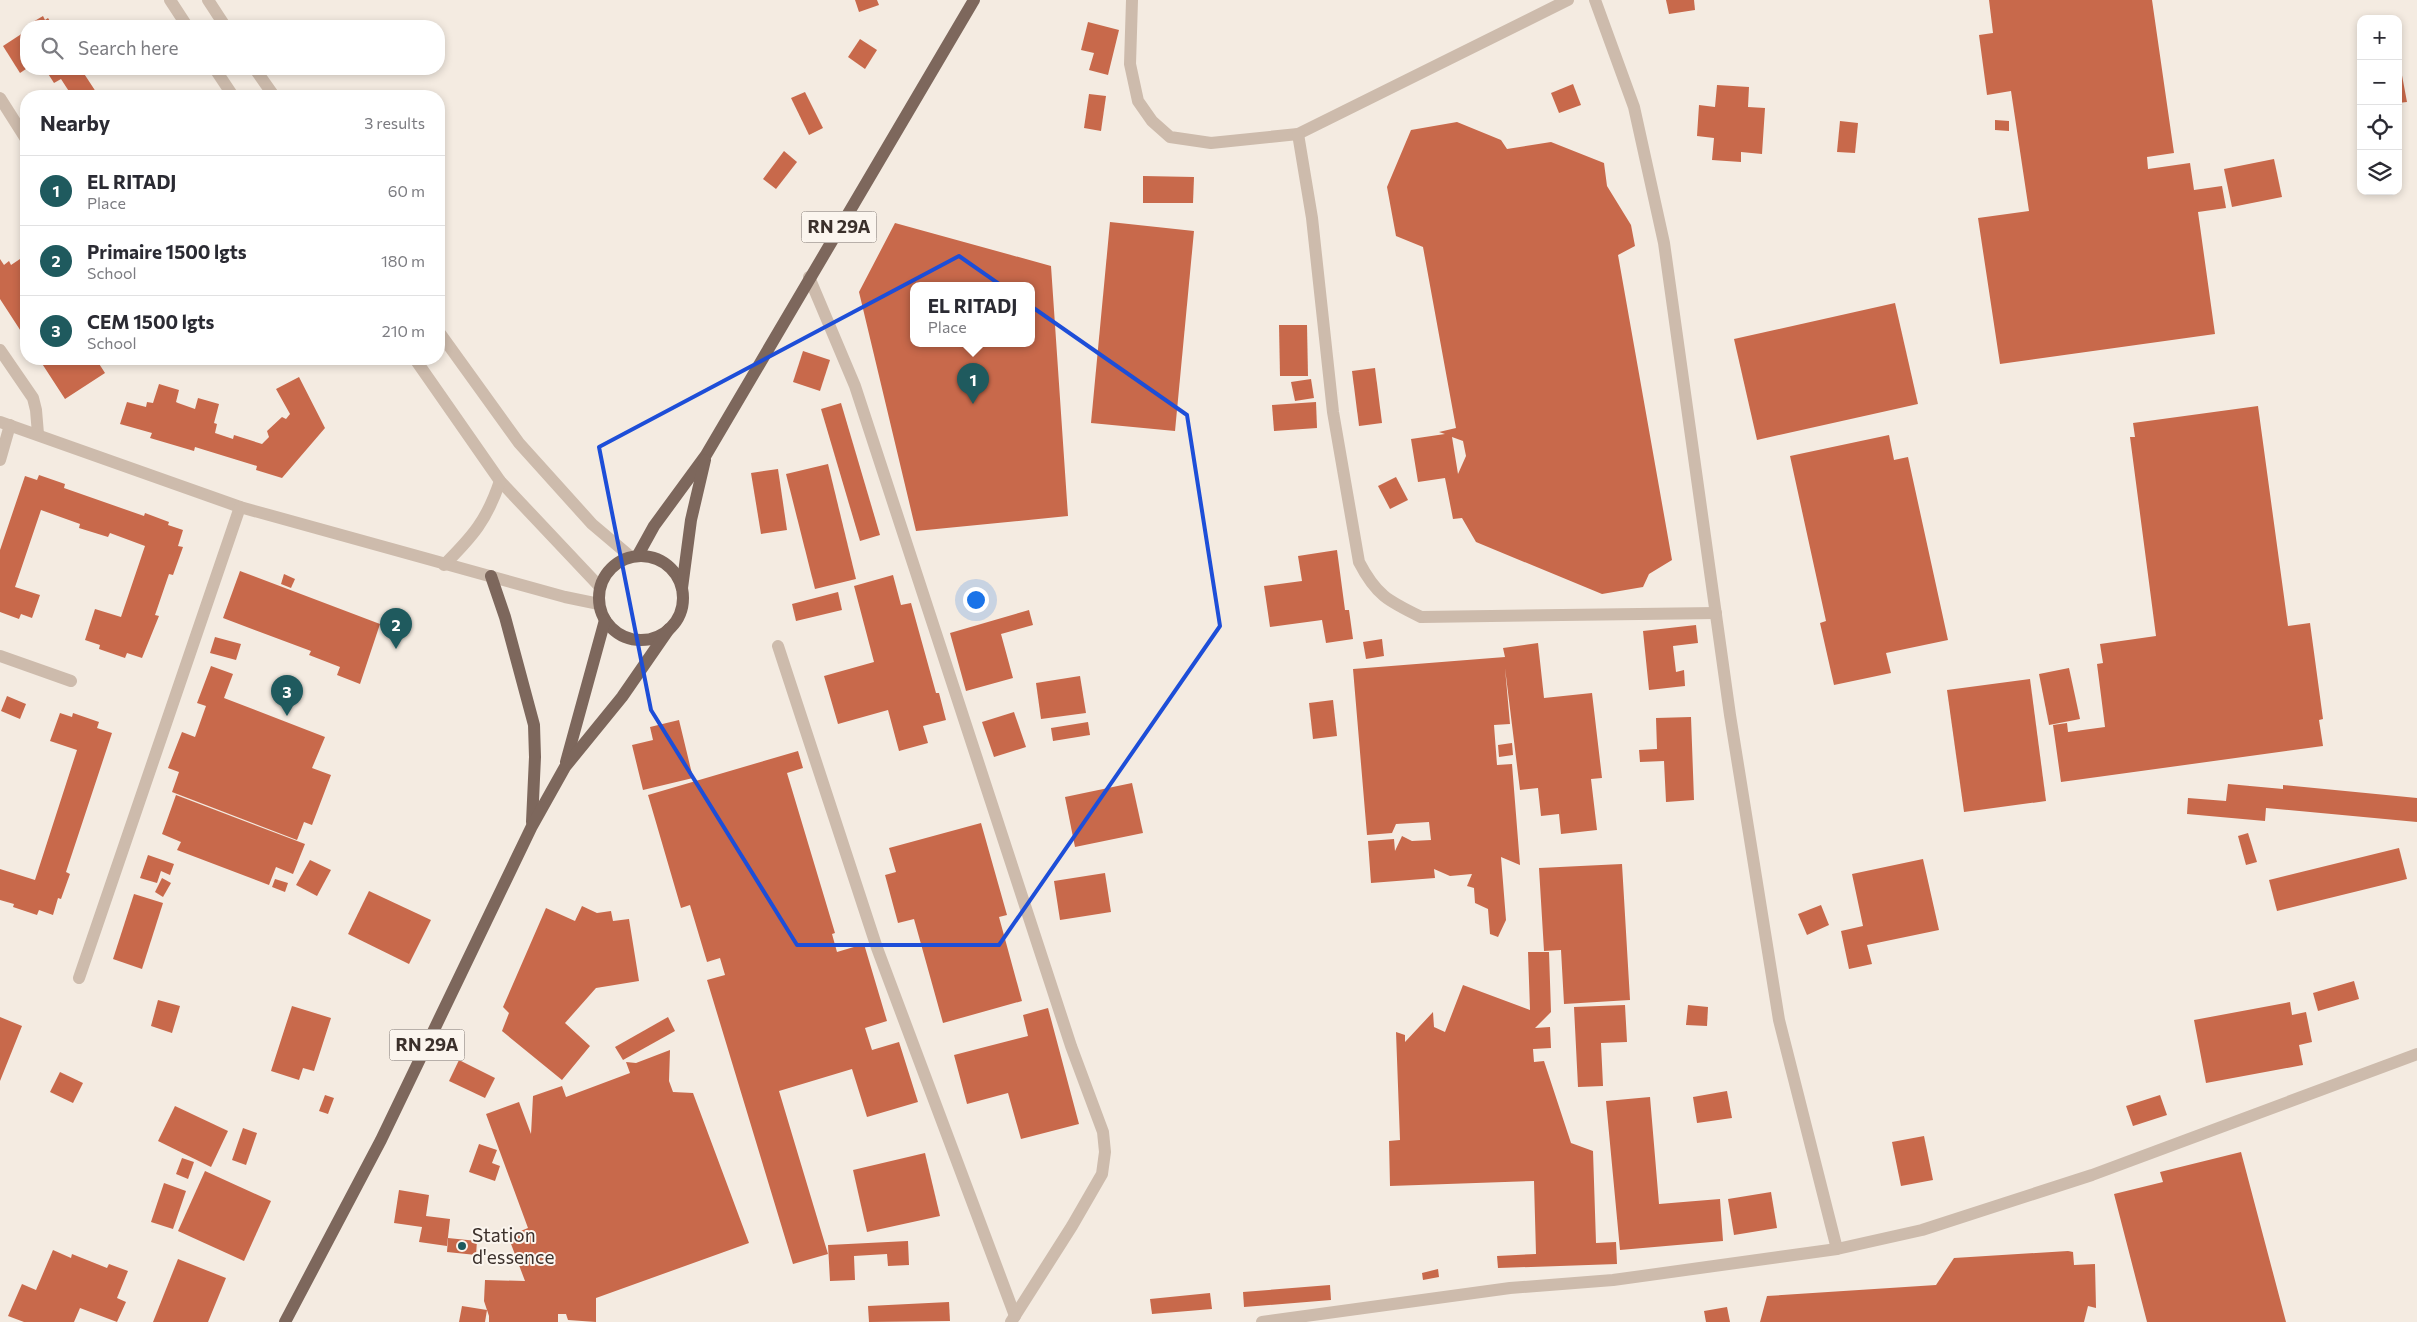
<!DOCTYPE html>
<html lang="en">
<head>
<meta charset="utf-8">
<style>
	:root { --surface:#fff; --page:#f7f7f7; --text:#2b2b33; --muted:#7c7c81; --line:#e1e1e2; --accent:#1f5a5e }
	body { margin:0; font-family:Commissioner,sans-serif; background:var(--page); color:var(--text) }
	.controls { position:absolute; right:15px; top:15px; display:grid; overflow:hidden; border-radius:10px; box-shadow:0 2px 8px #0003 }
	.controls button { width:45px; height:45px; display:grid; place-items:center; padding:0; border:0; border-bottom:1px solid var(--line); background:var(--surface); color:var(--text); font:25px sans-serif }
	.you { position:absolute; left:975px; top:599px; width:18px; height:18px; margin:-12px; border:4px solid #fff; border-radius:50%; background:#1a73e8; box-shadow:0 0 0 8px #1a73e833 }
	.badge { display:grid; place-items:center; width:32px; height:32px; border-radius:50%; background:var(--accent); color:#fff; font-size:16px; font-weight:700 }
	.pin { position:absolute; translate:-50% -41px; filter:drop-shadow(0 1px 2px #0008) }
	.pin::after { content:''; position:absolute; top:26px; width:18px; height:15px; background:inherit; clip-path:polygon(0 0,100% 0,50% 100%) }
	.popup { position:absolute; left:910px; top:282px; width:125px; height:65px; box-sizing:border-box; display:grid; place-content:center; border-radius:10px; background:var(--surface); filter:drop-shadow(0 1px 4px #0005); font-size:16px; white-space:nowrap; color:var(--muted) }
	.popup b { font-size:19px; color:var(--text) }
	.popup::after { content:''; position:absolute; left:50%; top:100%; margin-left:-10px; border:10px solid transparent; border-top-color:var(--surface) }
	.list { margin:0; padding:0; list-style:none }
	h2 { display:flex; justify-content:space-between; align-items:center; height:65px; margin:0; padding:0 20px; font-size:21px }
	h2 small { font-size:16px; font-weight:400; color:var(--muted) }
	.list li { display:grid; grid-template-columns:32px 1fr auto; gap:15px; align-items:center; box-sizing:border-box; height:70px; padding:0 20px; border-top:1px solid var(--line) }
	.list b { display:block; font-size:19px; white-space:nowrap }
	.list p { margin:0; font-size:16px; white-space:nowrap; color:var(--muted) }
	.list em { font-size:16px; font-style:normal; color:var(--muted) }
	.icon { flex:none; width:28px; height:28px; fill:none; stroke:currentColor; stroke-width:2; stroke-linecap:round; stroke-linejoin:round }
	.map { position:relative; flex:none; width:2417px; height:1322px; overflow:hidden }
	.search { position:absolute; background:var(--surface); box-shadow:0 2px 8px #0003; left:20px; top:20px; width:425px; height:55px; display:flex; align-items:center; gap:12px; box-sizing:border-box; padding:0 18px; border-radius:20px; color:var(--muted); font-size:19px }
	.panel { position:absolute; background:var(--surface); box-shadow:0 2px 8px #0003; left:20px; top:90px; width:425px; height:275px; border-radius:20px }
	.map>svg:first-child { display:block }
</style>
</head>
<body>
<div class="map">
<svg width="2417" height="1322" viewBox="0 0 2417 1322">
	<rect width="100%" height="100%" fill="#f4ebe1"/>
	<g fill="#c8694b" fill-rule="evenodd">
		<polygon points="855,0 877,0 879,5 859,12"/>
		<polygon points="1666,0 1694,0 1695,10 1669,14"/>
		<polygon points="1989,0 2152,0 2174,153 2147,157 2148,169 2190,163 2194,190 2222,186 2226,208 2198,212 2215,334 2000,364 1978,218 2029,211 2011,91 1987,95 1979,35 1993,33"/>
		<polygon points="43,16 45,20 48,18 53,26 33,26 31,23"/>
		<polygon points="1088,22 1119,30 1108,75 1089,70 1094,53 1081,50"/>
		<polygon points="26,31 26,69 20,73 3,46"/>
		<polygon points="860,39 877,50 865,69 848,57"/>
		<polygon points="2398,54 2407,102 2398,103"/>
		<polygon points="45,69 81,69 98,95 100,92 102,96 72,96 61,79 54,83"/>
		<polygon points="1573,84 1581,105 1559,113 1551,93"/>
		<polygon points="1717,85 1749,87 1748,107 1765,108 1762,154 1741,152 1741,162 1712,160 1714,138 1697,136 1699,105 1715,107"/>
		<polygon points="805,92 823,128 809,135 791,98"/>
		<polygon points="1089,94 1106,96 1101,131 1084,128"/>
		<polygon points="1995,120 2009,121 2009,131 1995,130"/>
		<polygon points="1840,121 1858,123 1855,153 1837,152"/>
		<path d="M1457 122 1501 140 1507 149 1551 142 1604 163 1607 186 1631 225 1635 246 1618 255 1672 560 1649 574 1643 587 1602 594 1476 542 1462 518 1453 519 1445 478 1418 482 1411 439 1445 434 1439 432 1456 428 1423 247 1396 236 1387 187 1411 130ZM1452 437 1463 441 1466 456 1458 474Z"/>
		<polygon points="784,151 797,162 776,189 763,179"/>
		<polygon points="2274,159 2282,197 2232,207 2224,169"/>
		<polygon points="1143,176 1194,177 1193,203 1143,203"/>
		<polygon points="1110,222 1194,231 1175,431 1091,423"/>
		<path d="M895 223 1051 266 1068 516 916 531 859 292ZM914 285H1032V343H914Z"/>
		<polygon points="26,255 26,339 0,299 0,259 4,265 9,261 11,265"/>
		<polygon points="1895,303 1918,404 1757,440 1734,339"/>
		<polygon points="1279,325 1307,325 1308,376 1280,376"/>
		<polygon points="803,351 830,360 820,391 793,382"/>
		<polygon points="39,359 70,359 74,365 83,359 96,359 105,373 65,399"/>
		<polygon points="1375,368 1382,423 1359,426 1352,371"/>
		<polygon points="299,377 325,428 282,478 256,470 257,466 195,447 194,451 150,438 152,433 120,424 127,402 146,407 147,402 153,403 159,384 179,390 176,402 178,403 195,409 198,398 219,404 214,423 217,424 215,433 233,439 234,435 262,444 269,437 267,431 282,417 286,419 290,414 276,389"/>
		<polygon points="1311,379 1314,398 1295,401 1291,382"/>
		<polygon points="1316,402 1317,428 1274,431 1272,405"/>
		<polygon points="841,403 880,535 860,541 821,409"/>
		<polygon points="2258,406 2288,626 2310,623 2323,719 2319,720 2323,746 2061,782 2053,725 2067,723 2068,732 2105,727 2097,664 2103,663 2100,644 2156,636 2130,437 2135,437 2133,423"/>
		<polygon points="1889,435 1894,460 1908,457 1948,640 1886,653 1891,673 1834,685 1820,623 1826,621 1790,456"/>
		<polygon points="828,464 856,579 815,589 786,474"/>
		<polygon points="778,469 787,530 761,534 751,473"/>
		<polygon points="39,475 65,484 64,488 144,516 145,513 169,522 168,525 183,530 178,546 183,547 173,575 169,574 155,615 159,616 142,658 127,653 125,658 99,649 100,645 85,640 95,609 121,617 145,546 110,533 108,537 79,528 80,524 41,510 15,587 40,595 32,618 21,614 19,619 0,612 0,550 25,476 37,480"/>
		<polygon points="1396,477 1408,500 1390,509 1378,486"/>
		<polygon points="1337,550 1345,610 1349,610 1353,639 1326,643 1322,620 1270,627 1264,586 1302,581 1298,556"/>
		<polygon points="240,571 380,624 360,684 337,675 340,667 309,655 311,651 223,618"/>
		<polygon points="284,574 295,579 291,588 281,584"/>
		<polygon points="893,575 901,605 911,603 936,693 939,693 946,720 923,726 928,743 899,751 888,710 838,724 824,676 874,662 854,586"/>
		<polygon points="838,592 842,610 796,621 792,604"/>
		<polygon points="1029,610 1033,625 1001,634 1013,678 966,691 950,633"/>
		<polygon points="1696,625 1698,643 1673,646 1676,672 1684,670 1685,686 1649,690 1643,631"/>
		<polygon points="215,637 241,644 236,660 210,653"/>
		<polygon points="1382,639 1384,656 1366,659 1363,642"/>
		<polygon points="1538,643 1544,698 1592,693 1602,778 1591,779 1597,830 1561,834 1559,814 1541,816 1538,788 1520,790 1505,668 1510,724 1494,725 1497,765 1512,764 1520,865 1501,857 1506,920 1498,937 1490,934 1488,909 1475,903 1474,888 1467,886 1472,874 1450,876 1434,869 1435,878 1371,883 1368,841 1394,839 1395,851 1402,836 1412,841 1431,840 1429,822 1396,824 1392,833 1367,835 1353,669 1505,657 1503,648"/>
		<polygon points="211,666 233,674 224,698 325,737 312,768 331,775 312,825 304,822 297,840 172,792 179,772 168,768 182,732 195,737 206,706 197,703"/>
		<polygon points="2069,668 2080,719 2049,725 2039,674"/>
		<polygon points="1080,676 1086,713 1041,719 1036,683"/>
		<polygon points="2030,679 2046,801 1964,812 1947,690"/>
		<polygon points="7,696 26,704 20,719 1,711"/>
		<polygon points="1333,700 1337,736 1313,739 1309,703"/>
		<polygon points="1014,712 1026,747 994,757 982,722"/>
		<polygon points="60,713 72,717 73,713 99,722 97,728 112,733 66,872 70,874 61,899 58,898 53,915 39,910 37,915 13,907 14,904 0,900 0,869 35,880 77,750 50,741"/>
		<polygon points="1691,717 1694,800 1666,802 1664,761 1640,762 1639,750 1657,749 1656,718"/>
		<polygon points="679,720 693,778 643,790 632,745 653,740 650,727"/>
		<polygon points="1088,722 1090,735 1053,741 1051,728"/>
		<polygon points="1512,743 1513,755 1499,757 1498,745"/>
		<polygon points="798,751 803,768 787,773 835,933 832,934 837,952 864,944 887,1021 865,1028 872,1050 899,1042 918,1102 867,1117 852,1069 779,1091 828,1254 793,1264 707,980 725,975 720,958 707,962 690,905 681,908 648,795"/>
		<polygon points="1132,783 1143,833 1075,847 1065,797"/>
		<polygon points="2228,784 2283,789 2283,785 2417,798 2417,822 2266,808 2265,821 2187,814 2188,798 2226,801"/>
		<polygon points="176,795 305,844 293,874 276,867 269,885 177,850 181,842 162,834"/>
		<polygon points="981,823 1007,915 999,917 1022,1001 943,1023 914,919 898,923 885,875 896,872 889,848"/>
		<polygon points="2248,833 2257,862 2246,865 2238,836"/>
		<polygon points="2399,848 2407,879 2277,911 2269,880"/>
		<polygon points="148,855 174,864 170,875 161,871 157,883 140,878"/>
		<polygon points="1923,859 1939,930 1867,945 1872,964 1849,969 1841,931 1863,926 1852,874"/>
		<polygon points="310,860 331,870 317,896 296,885"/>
		<polygon points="1622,864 1630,1000 1564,1004 1561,950 1544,951 1539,868"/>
		<polygon points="1105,873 1111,912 1060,920 1054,881"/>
		<polygon points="162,878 171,883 163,897 155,892"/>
		<polygon points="275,879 288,883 285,892 272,887"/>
		<polygon points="369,891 431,920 409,964 348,934"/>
		<polygon points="134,894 163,903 142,969 113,959"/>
		<polygon points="1821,905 1829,925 1807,935 1798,914"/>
		<polygon points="582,906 597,913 611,911 613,921 629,919 639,981 596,988 565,1023 590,1046 562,1080 502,1031 509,1013 503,1007 546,908 575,921"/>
		<polygon points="1528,952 1549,952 1551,1012 1535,1028 1550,1027 1551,1048 1533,1049 1534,1062 1544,1061 1571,1143 1593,1151 1596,1243 1616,1242 1617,1264 1498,1268 1497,1256 1536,1254 1534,1181 1390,1186 1389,1141 1400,1140 1396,1032 1405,1035 1405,1042 1433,1012 1434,1027 1445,1032 1463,985 1530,1010"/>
		<polygon points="2354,981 2359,999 2318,1011 2313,993"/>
		<polygon points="158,1000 180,1006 172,1033 151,1026"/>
		<polygon points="2290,1002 2292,1015 2306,1012 2312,1042 2299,1045 2303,1065 2206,1083 2194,1020"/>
		<polygon points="1625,1005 1627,1042 1601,1043 1603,1086 1578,1087 1574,1007"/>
		<polygon points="1688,1005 1708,1007 1707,1026 1686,1025"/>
		<polygon points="292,1006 331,1018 314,1071 303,1068 299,1080 271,1071"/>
		<polygon points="1048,1008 1079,1124 1021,1139 1008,1093 967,1104 954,1055 1028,1036 1023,1015"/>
		<polygon points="0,1017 22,1026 0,1081"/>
		<polygon points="668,1017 675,1031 623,1060 615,1047"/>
		<polygon points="670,1050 669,1081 673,1092 693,1093 749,1243 596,1298 596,1322 568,1320 566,1314 558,1314 558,1322 489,1322 489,1316 484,1301 485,1280 525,1281 508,1236 528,1228 486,1114 519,1102 531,1134 533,1096 562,1086 566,1097 630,1073 626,1062 636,1063"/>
		<polygon points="459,1060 495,1078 485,1098 449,1081"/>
		<polygon points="60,1072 83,1083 73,1103 50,1092"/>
		<polygon points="1727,1091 1732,1118 1697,1123 1693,1097"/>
		<polygon points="325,1095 334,1098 328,1114 319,1111"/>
		<polygon points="2160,1095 2167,1115 2133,1126 2126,1106"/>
		<polygon points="1650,1097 1659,1204 1720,1199 1723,1241 1620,1250 1606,1101"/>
		<polygon points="175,1106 228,1131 211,1167 158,1141"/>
		<polygon points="243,1128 257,1133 246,1165 232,1160"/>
		<polygon points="1924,1136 1933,1180 1901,1186 1892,1142"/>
		<polygon points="479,1144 497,1150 492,1163 500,1166 495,1181 469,1172"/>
		<polygon points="2241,1152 2286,1322 2147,1322 2114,1194 2163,1182 2160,1172"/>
		<polygon points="925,1153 940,1216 867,1232 853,1170"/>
		<polygon points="182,1158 194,1162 188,1179 176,1174"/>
		<polygon points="205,1171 271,1201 244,1261 178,1231"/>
		<polygon points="164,1183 186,1191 173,1229 151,1222"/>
		<polygon points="399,1190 429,1195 426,1216 450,1219 447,1246 419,1242 422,1227 394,1223"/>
		<polygon points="1771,1192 1777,1228 1734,1235 1728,1199"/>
		<polygon points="448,1238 477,1241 476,1255 447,1252"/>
		<polygon points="908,1241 909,1265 888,1266 887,1254 854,1256 855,1280 830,1281 828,1245"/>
		<polygon points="53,1250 71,1258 72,1254 107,1268 109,1264 128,1271 117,1298 126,1302 117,1322 80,1308 74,1322 24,1322 8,1316 22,1284 36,1290"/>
		<polygon points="2068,1251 2073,1252 2074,1265 2095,1264 2096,1308 2088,1306 2084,1322 1760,1322 1767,1296 1936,1285 1954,1258"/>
		<polygon points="178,1259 226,1278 208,1322 153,1322"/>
		<polygon points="1438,1269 1439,1277 1423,1280 1422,1273"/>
		<polygon points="1330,1285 1331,1300 1244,1307 1243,1292"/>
		<polygon points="1210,1293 1212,1309 1152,1314 1150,1299"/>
		<polygon points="949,1302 950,1321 869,1322 868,1306"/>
		<polygon points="462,1306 487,1310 485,1322 459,1322"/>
		<polygon points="1727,1307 1730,1322 1706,1322 1704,1311"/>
	</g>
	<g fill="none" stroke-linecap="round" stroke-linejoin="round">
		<g stroke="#cdbbac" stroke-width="12">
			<polyline points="170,0 187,26"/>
			<polyline points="208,0 225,26"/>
			<polyline points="1132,0 1130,64 1138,101 1152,121 1170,137 1211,143 1298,134 1568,0"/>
			<polyline points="1595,0 1634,107 1664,243 1730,715 1779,1020 1837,1249"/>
			<polyline points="215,69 233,96"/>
			<polyline points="255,69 274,96"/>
			<polyline points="0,98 26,139"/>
			<path d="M1298 134 1312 218 1333 412 1359 562C1376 595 1388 601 1421 617L1716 613"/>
			<polyline points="809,277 855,386 1071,1046 1103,1132 1105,1152 1102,1174 1072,1226 1011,1322"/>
			<polyline points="439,332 519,443 592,524 631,557"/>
			<polyline points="0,350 33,398 36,410 38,434"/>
			<polyline points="415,359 500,481 600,587"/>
			<polyline points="0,422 240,507 565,597 599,604"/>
			<polyline points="0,460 10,425"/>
			<path d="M444 565C473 536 487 520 500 481"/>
			<polyline points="778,646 877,948 1015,1316"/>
			<polyline points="0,656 71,681"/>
			<polyline points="79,978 240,507"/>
			<polyline points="1262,1322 1510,1288 1613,1280 1837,1249 1922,1230 2092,1175 2417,1054"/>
		</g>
		<g stroke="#7d675c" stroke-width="12">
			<polyline points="638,555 654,526 706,455 974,0"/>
			<circle cx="641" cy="598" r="42"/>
			<polyline points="491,576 505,617 534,725 535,757 532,822"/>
			<polyline points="682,588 691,520 705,460"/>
			<polyline points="566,762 605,620"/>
			<polyline points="285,1322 381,1140 532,826 565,767 622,697 669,629"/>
		</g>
	</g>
	<path fill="none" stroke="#1d4ed8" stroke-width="4" stroke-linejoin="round" d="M959 256 1187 415 1220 626 999 945H797L651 710 599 447Z"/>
	<circle fill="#1f5a5e" stroke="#fbf5ee" stroke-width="2" cx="462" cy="1246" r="5"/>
	<g text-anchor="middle" stroke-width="4" stroke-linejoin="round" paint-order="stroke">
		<g fill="#fbf5ee" stroke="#756b66" stroke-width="1">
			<rect x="801.5" y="211.5" width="75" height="31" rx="4"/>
			<rect x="389.5" y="1029.5" width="75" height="31" rx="4"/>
		</g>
		<g font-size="18" font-weight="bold" fill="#3b302b">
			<text x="839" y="233">RN 29A</text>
			<text x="427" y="1051">RN 29A</text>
		</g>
		<g font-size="19" fill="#3b302b" stroke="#fbf5ee" text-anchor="start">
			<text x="472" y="1242">Station<tspan x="472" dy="22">d'essence</tspan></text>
		</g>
	</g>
</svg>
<div class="controls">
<button>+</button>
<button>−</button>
<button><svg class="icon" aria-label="locate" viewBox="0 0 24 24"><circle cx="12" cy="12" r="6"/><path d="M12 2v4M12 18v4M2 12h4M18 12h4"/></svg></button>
<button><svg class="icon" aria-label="layers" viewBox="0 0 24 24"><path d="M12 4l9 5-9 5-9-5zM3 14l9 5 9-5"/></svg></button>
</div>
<div class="you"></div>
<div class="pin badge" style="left:973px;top:404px">1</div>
<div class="popup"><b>EL RITADJ</b>Place</div>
<div class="pin badge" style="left:396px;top:649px">2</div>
<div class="pin badge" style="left:287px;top:716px">3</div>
<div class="search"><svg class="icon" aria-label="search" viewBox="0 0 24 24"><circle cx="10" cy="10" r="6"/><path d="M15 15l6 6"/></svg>Search here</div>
<section class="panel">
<h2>Nearby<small>3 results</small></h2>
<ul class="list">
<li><span class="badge">1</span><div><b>EL RITADJ</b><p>Place</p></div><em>60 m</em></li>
<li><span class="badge">2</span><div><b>Primaire 1500 lgts</b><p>School</p></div><em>180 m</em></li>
<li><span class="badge">3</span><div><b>CEM 1500 lgts</b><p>School</p></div><em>210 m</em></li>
</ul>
</section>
</div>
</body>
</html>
